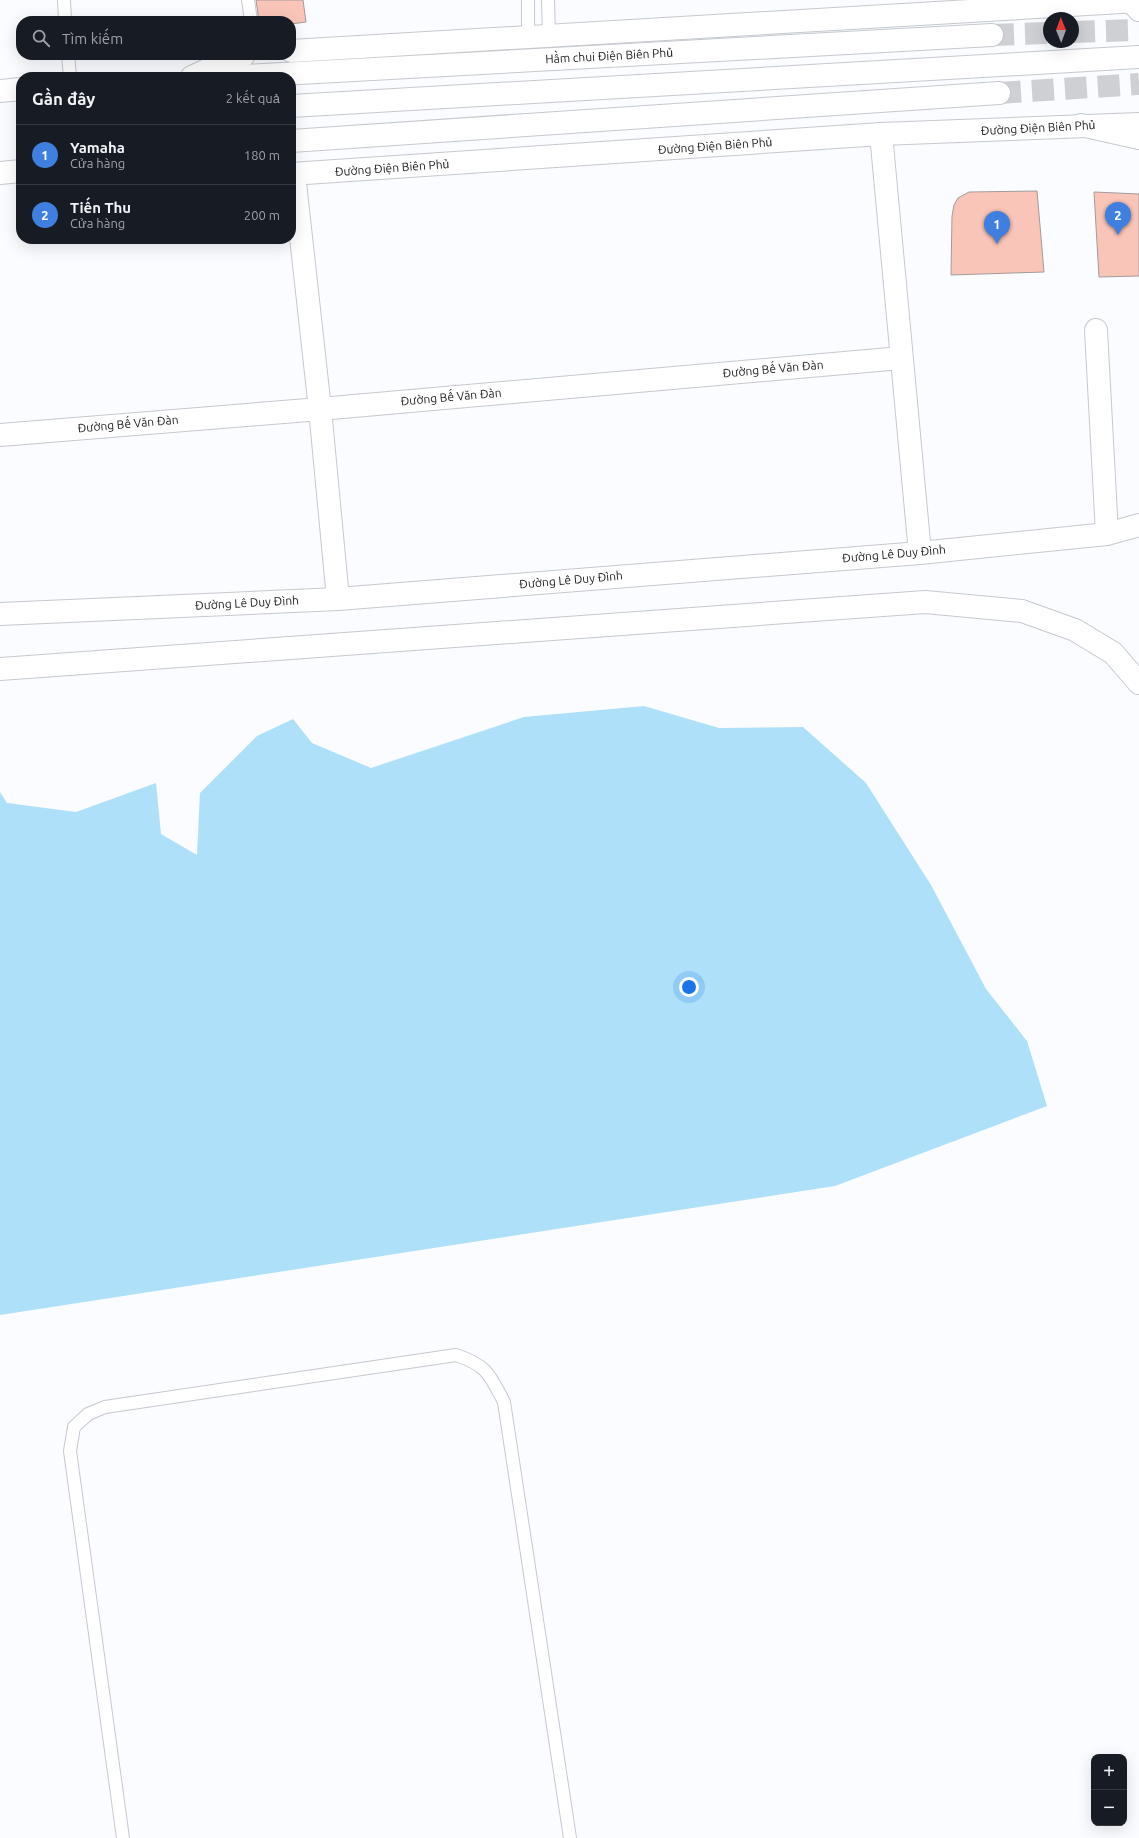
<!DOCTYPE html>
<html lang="vi">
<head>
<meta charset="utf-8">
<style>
	:root { --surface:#171b24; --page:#242831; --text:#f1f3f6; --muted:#9ea1a6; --line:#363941; --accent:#c096c8 }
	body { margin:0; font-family:Ubuntu,sans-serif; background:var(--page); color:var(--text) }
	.controls { position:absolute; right:12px; bottom:12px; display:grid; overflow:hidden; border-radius:8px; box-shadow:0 4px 16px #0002 }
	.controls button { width:36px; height:36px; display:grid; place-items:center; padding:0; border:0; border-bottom:1px solid var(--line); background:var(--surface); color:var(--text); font:20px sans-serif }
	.compass { position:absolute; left:1043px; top:12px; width:36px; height:36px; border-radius:50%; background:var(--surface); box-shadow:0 4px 16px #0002; rotate:359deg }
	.you { position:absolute; left:689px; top:987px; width:14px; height:14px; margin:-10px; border:3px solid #fff; border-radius:50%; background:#1a73e8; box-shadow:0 0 0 6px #1a73e833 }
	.badge { display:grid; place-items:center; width:26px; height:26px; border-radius:50%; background:var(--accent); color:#fff; font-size:13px; font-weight:700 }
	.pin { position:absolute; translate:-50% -33px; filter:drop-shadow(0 1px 2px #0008) }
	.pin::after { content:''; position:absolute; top:21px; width:14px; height:12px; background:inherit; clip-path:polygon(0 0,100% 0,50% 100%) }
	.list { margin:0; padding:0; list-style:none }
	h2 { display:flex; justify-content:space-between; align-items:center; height:52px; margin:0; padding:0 16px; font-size:17px }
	h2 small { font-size:13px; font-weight:400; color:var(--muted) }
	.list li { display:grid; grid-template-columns:26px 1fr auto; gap:12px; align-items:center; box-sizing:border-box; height:60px; padding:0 16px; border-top:1px solid var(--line) }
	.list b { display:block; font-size:15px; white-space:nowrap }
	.list p { margin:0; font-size:13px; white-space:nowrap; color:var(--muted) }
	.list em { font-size:13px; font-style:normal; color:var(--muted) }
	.icon { flex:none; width:22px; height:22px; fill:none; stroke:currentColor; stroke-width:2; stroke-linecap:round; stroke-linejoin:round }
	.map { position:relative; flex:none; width:1139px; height:1838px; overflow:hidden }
	.search { position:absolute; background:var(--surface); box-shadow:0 4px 16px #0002; left:16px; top:16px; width:280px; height:44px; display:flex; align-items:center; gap:10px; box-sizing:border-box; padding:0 14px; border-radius:16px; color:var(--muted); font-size:15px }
	.panel { position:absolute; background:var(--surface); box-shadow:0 4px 16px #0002; left:16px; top:72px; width:280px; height:172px; border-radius:16px }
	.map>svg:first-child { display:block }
</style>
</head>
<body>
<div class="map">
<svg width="1139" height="1838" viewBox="0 0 1139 1838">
	<rect width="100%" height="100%" fill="#fafcff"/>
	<polygon fill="#aee0fa" points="644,706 719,728 803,727 866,783 931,885 986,989 1027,1041 1047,1106 835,1186 0,1315 0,792 7,803 76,812 156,783 161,834 197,855 200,793 257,736 293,719 312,743 371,768 524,717"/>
	<g fill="#fac5b9" stroke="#a29b99">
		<polygon points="256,0 303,0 306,22 291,24 291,21 259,21"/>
		<polygon points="1037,191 1044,272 951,275 952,216 954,205 958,198 969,192"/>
		<polygon points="1094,192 1139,194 1139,276 1099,277"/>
	</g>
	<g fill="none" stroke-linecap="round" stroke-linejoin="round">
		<g stroke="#cfd0d3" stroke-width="22" stroke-dasharray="22 11" stroke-linecap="butt">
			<polyline points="1073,32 1139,30"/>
			<polyline points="992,35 1049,33"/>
			<polyline points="999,93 1139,84"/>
		</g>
		<g stroke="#c5c9ce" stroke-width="14">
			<g id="service">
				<polyline points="64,0 65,21"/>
				<polyline points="248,0 251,21"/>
				<polyline points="528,0 528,36"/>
				<polyline points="548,0 549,36"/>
				<polyline points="68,55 70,77"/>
				<path d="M123 1838 70 1451 74 1427 88 1414 105 1407 456 1355C488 1366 489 1374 504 1402L570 1838"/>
			</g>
		</g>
		<g stroke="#c5c9ce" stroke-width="24">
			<g id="minor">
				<polyline points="881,134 920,553"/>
				<polyline points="294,174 320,409 338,599"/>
				<polyline points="1096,330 1107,534"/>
				<polyline points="0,435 320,409 901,358"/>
				<polyline points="0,614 338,599 920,553 1107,534 1139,525"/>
				<polyline points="0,669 925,602 1022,611 1075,630 1113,653 1139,683"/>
			</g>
		</g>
		<g stroke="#c5c9ce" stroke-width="24">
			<g id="tertiary">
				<polyline points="291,51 1139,1"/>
				<polyline points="192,77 235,57 244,55"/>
				<polyline points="291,174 881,134 1139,124"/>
			</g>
		</g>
		<g stroke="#c5c9ce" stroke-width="24">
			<g id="primary">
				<polyline points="1132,2 1139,10"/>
				<polyline points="226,77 992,35"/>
				<polyline points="0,91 21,89"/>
				<polyline points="291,106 1139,57"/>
				<polyline points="1081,125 1139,138"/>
				<polyline points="291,141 999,93"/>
				<polyline points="0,173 21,171"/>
			</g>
		</g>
		<use href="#service" stroke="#fff" stroke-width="12"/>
		<use href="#minor" stroke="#fff" stroke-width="22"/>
		<use href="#tertiary" stroke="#fff" stroke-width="22"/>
		<use href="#primary" stroke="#fff" stroke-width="22"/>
	</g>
	<g text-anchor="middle" stroke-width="4" stroke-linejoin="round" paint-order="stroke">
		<g font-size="12" fill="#212224" stroke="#fff">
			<text transform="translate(609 56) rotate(-3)" y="4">Hầm chui Điện Biên Phủ</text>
			<text transform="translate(1038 128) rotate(-3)" y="4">Đường Điện Biên Phủ</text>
			<text transform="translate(715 146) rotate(-4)" y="4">Đường Điện Biên Phủ</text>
			<text transform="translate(392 168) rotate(-4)" y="4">Đường Điện Biên Phủ</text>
			<text transform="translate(773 369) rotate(-5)" y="4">Đường Bế Văn Đàn</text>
			<text transform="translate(451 397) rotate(-5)" y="4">Đường Bế Văn Đàn</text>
			<text transform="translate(128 424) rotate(-5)" y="4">Đường Bế Văn Đàn</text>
			<text transform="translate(894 554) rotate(-5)" y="4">Đường Lê Duy Đình</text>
			<text transform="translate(571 580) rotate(-5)" y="4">Đường Lê Duy Đình</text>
			<text transform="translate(247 603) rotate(-3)" y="4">Đường Lê Duy Đình</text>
		</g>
	</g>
</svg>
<div class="controls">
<button>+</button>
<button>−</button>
</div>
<svg class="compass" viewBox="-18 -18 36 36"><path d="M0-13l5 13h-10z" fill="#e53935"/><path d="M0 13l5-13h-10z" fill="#9ea1a6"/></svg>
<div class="you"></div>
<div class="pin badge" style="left:997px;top:244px;background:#3f7fe0">1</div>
<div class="pin badge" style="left:1118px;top:235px;background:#3f7fe0">2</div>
<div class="search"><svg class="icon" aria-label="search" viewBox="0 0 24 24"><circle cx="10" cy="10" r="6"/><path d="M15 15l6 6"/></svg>Tìm kiếm</div>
<section class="panel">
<h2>Gần đây<small>2 kết quả</small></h2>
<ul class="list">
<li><span class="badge" style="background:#3f7fe0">1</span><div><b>Yamaha</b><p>Cửa hàng</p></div><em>180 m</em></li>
<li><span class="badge" style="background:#3f7fe0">2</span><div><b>Tiến Thu</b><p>Cửa hàng</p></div><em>200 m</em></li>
</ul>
</section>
</div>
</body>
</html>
